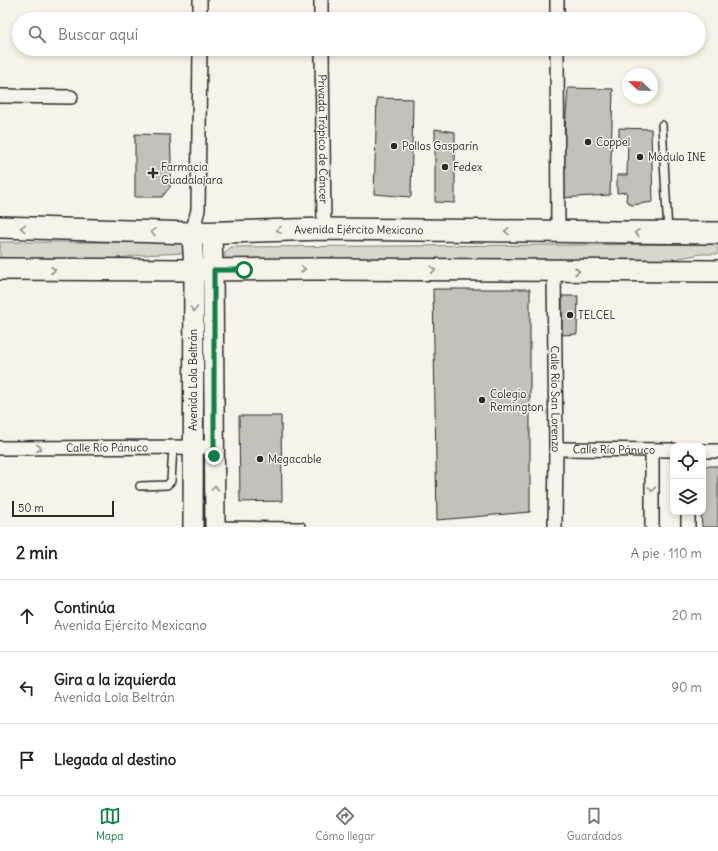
<!DOCTYPE html>
<html lang="es">
<head>
<meta charset="utf-8">
<style>
	:root { --surface:#fff; --page:#f2f2f2; --text:#222; --muted:#767676; --line:#e0e0e0; --accent:#0b8043 }
	body { margin:0; font-family:Delius,sans-serif; background:var(--page); color:var(--text) }
	.controls { position:absolute; right:12px; bottom:12px; display:grid; overflow:hidden; border-radius:8px; box-shadow:0 2px 6px #0003 }
	.controls button { width:36px; height:36px; display:grid; place-items:center; padding:0; border:0; border-bottom:1px solid var(--line); background:var(--surface); color:var(--text); font:20px sans-serif }
	.compass { position:absolute; left:622px; top:68px; width:36px; height:36px; border-radius:50%; background:var(--surface); box-shadow:0 2px 6px #0003; rotate:293deg }
	.scale { position:absolute; left:12px; bottom:10px; width:102px; box-sizing:border-box; padding-left:4px; border:2px solid #2b2b2b; border-top:0; font-size:11px; line-height:14px; white-space:nowrap; color:#2b2b2b; -webkit-text-stroke:3px #f7f3e8; paint-order:stroke }
	.stop { position:absolute; width:12px; height:12px; margin:-9px; border:3px solid #0b8043; border-radius:50%; background:#fff }
	.stop.end { background:#0b8043; border-color:#fff; box-shadow:0 1px 4px #0008 }
	.list { margin:0; padding:0; list-style:none }
	h2 { display:flex; justify-content:space-between; align-items:center; height:52px; margin:0; padding:0 16px; font-size:17px }
	h2 small { font-size:13px; font-weight:400; color:var(--muted) }
	.list li { display:grid; grid-template-columns:26px 1fr auto; gap:12px; align-items:center; box-sizing:border-box; height:72px; padding:0 16px; border-top:1px solid var(--line) }
	.list b { display:block; font-size:15px; white-space:nowrap }
	.list p { margin:0; font-size:13px; white-space:nowrap; color:var(--muted) }
	.list em { font-size:13px; font-style:normal; color:var(--muted) }
	.icon { flex:none; width:22px; height:22px; fill:none; stroke:currentColor; stroke-width:2; stroke-linecap:round; stroke-linejoin:round }
	.map { position:relative; flex:none; width:718px; height:527px; overflow:hidden }
	.search { position:absolute; background:var(--surface); box-shadow:0 2px 6px #0003; left:12px; right:12px; top:12px; height:44px; display:flex; align-items:center; gap:10px; box-sizing:border-box; padding:0 14px; border-radius:22px; color:var(--muted); font-size:15px }
	.sheet { height:268px; background:var(--surface) }
	nav { display:flex; justify-content:space-around; align-items:center; box-sizing:border-box; height:56px; border-top:1px solid var(--line); background:var(--surface); font-size:11px; color:var(--muted) }
	nav a { display:grid; justify-items:center; gap:2px }
	nav .on { color:var(--accent) }
	.map>svg:first-child { display:block }
</style>
</head>
<body>
<div class="map">
<svg width="718" height="527" viewBox="0 0 718 527">
	<rect width="100%" height="100%" fill="#f7f3e8"/>
	<filter id="ink" filterUnits="userSpaceOnUse"><feTurbulence type="fractalNoise" baseFrequency=".025" numOctaves="2"/><feDisplacementMap in="SourceGraphic" scale="8" xChannelSelector="R" yChannelSelector="G"/><feConvolveMatrix kernelMatrix="1 2 1 2 8 2 1 2 1" color-interpolation-filters="sRGB"/></filter>
	<g filter="url(#ink)">
		<g fill="#dad6cc" stroke="#82807c">
			<polygon points="0,242 186,242 186,250 183,253 141,255 105,260 0,260"/>
			<polygon points="718,244 718,254 702,254 662,261 229,260 225,257 225,252 231,247"/>
		</g>
		<g fill="#c4c1b9" stroke="#2b2b2b">
			<polygon points="568,88 613,89 610,195 560,198"/>
			<polygon points="377,98 413,99 411,197 374,194"/>
			<polygon points="619,128 651,129 653,202 632,205 626,201 627,192 617,193 617,175 627,175 628,140 619,139"/>
			<polygon points="435,129 455,132 455,203 435,202"/>
			<polygon points="135,134 170,135 171,158 170,187 162,197 135,197"/>
			<polygon points="433,289 530,289 530,512 437,520"/>
			<polygon points="562,296 578,296 577,334 562,335"/>
			<polygon points="239,416 281,416 282,501 240,502"/>
			<polygon points="703,466 718,466 718,527 702,527 701,512 703,512"/>
		</g>
		<g fill="none" stroke-linecap="round" stroke-linejoin="round">
			<g stroke="#2b2b2b" stroke-width="10">
				<g id="lane">
					<polyline points="662,125 668,232"/>
					<polyline points="140,486 167,485 171,481 173,447"/>
					<polyline points="215,525 301,526"/>
				</g>
			</g>
			<g stroke="#2b2b2b" stroke-width="16">
				<g id="street">
					<polyline points="321,0 321,19"/>
					<polyline points="557,0 557,19"/>
					<polyline points="200,19 200,0"/>
					<path id="s1" d="M322 49 324 229"/>
					<polyline points="557,49 558,231"/>
					<polyline points="0,96 71,97"/>
					<polyline points="192,233 198,210 200,49"/>
					<path id="s2" d="M554 271 556 449 555 527"/>
					<path id="s3" d="M0 448 214 447"/>
					<path id="s4" d="M556 449 673 450"/>
					<polyline points="652,451 652,527"/>
					<polyline points="703,451 718,451"/>
					<polyline points="688,527 688,512"/>
				</g>
			</g>
			<g stroke="#2b2b2b" stroke-width="22">
				<g id="secondary">
					<polyline points="192,233 194,270 193,527"/>
					<polyline points="212,233 213,270 215,527"/>
				</g>
			</g>
			<g stroke="#2b2b2b" stroke-width="24">
				<g id="primary">
					<path id="s5" d="M0 227 192 233 324 229 718 233"/>
					<polyline points="0,269 194,270 318,269 718,271"/>
				</g>
			</g>
			<use href="#lane" stroke="#f7f3e8" stroke-width="7"/>
			<use href="#street" stroke="#f7f3e8" stroke-width="13"/>
			<use href="#secondary" stroke="#f7f3e8" stroke-width="19"/>
			<use href="#primary" stroke="#f7f3e8" stroke-width="21"/>
		</g>
		<defs><path id="oneway-chevron" d="M-2-3.5L2.5 0L-2 3.5" fill="none" stroke-width="1.6" stroke-linecap="round" stroke-linejoin="round"/></defs>
		<g stroke="#918f8a">
			<use href="#oneway-chevron" transform="translate(23 228) rotate(-178)"/>
			<use href="#oneway-chevron" transform="translate(279 230) rotate(179)"/>
			<use href="#oneway-chevron" transform="translate(507 231) rotate(-179)"/>
			<use href="#oneway-chevron" transform="translate(153 232) rotate(-178)"/>
			<use href="#oneway-chevron" transform="translate(637 233) rotate(-179)"/>
			<use href="#oneway-chevron" transform="translate(303 269) rotate(-1)"/>
			<use href="#oneway-chevron" transform="translate(53 270)"/>
			<use href="#oneway-chevron" transform="translate(433 270) rotate(1)"/>
			<use href="#oneway-chevron" transform="translate(577 271)"/>
			<use href="#oneway-chevron" transform="translate(194 309) rotate(90)"/>
			<use href="#oneway-chevron" transform="translate(39 448)"/>
			<use href="#oneway-chevron" transform="translate(215 488) rotate(-90)"/>
			<use href="#oneway-chevron" transform="translate(652 489) rotate(90)"/>
		</g>
	</g>
	<g fill="none" stroke-linecap="round" stroke-linejoin="round" filter="url(#ink)">
		<polyline stroke="#0b8043" stroke-width="5" points="214,456 214,270 244,270"/>
	</g>
	<g fill="#2b2b2b" stroke="#f7f3e8" stroke-width="1.5">
		<circle cx="588" cy="142" r="4"/>
		<circle cx="394" cy="146" r="4"/>
		<circle cx="640" cy="157" r="4"/>
		<circle cx="445" cy="167" r="4"/>
		<path d="M151 167h4v4h4v4h-4v4h-4v-4h-4v-4h4z"/>
		<circle cx="570" cy="315" r="4"/>
		<circle cx="482" cy="400" r="4"/>
		<circle cx="260" cy="459" r="4"/>
	</g>
	<g text-anchor="middle" stroke-width="3" stroke-linejoin="round" paint-order="stroke">
		<g font-size="11" fill="#2b2b2b" stroke="#f7f3e8">
			<text dy="4" stroke="none"><textPath href="#s1" startOffset="90">Privada Trópico de Cáncer</textPath></text>
			<text dy="4" stroke="none"><textPath href="#s5" startOffset="359">Avenida Ejército Mexicano</textPath></text>
			<text transform="translate(193 380) rotate(-90)" y="4">Avenida Lola Beltrán</text>
			<text dy="4" stroke="none"><textPath href="#s2" startOffset="128">Calle Río San Lorenzo</textPath></text>
			<text dy="4" stroke="none"><textPath href="#s3" startOffset="107">Calle Río Pánuco</textPath></text>
			<text dy="4" stroke="none"><textPath href="#s4" startOffset="58">Calle Río Pánuco</textPath></text>
		</g>
		<g font-size="11" fill="#2b2b2b" stroke="#f7f3e8" text-anchor="start">
			<text x="596" y="146">Coppel</text>
			<text x="402" y="150">Pollos Gasparín</text>
			<text x="648" y="161">Módulo INE</text>
			<text x="161" y="171">Farmacia<tspan x="161" dy="13">Guadalajara</tspan></text>
			<text x="453" y="171">Fedex</text>
			<text x="578" y="319">TELCEL</text>
			<text x="490" y="398">Colegio<tspan x="490" dy="13">Remington</tspan></text>
			<text x="268" y="463">Megacable</text>
		</g>
	</g>
</svg>
<div class="controls">
<button><svg class="icon" aria-label="locate" viewBox="0 0 24 24"><circle cx="12" cy="12" r="6"/><path d="M12 2v4M12 18v4M2 12h4M18 12h4"/></svg></button>
<button><svg class="icon" aria-label="layers" viewBox="0 0 24 24"><path d="M12 4l9 5-9 5-9-5zM3 14l9 5 9-5"/></svg></button>
</div>
<svg class="compass" viewBox="-18 -18 36 36"><path d="M0-13l5 13h-10z" fill="#e53935"/><path d="M0 13l5-13h-10z" fill="#767676"/></svg>
<div class="scale">50 m</div>
<div class="stop" style="left:244px;top:270px"></div>
<div class="stop end" style="left:214px;top:456px"></div>
<div class="search"><svg class="icon" aria-label="search" viewBox="0 0 24 24"><circle cx="10" cy="10" r="6"/><path d="M15 15l6 6"/></svg>Buscar aquí</div>
</div>
<section class="sheet">
<h2>2 min<small>A pie · 110 m</small></h2>
<ul class="list">
<li><svg class="icon" aria-label="ahead" viewBox="0 0 24 24"><path d="M12 20V5M6 11l6-6 6 6"/></svg><div><b>Continúa</b><p>Avenida Ejército Mexicano</p></div><em>20 m</em></li>
<li><svg class="icon" aria-label="left" viewBox="0 0 24 24"><path d="M17 20v-9H6M10 6l-5 5 5 5"/></svg><div><b>Gira a la izquierda</b><p>Avenida Lola Beltrán</p></div><em>90 m</em></li>
<li><svg class="icon" aria-label="arrive" viewBox="0 0 24 24"><path d="M6 21V4h12l-3 4 3 4H6"/></svg><div><b>Llegada al destino</b></div></li>
</ul>
</section>
<nav>
<a class="on"><svg class="icon" aria-label="map" viewBox="0 0 24 24"><path d="M3 6l6-2 6 2 6-2v14l-6 2-6-2-6 2zM9 4v14M15 6v14"/></svg>Mapa</a>
<a><svg class="icon" aria-label="directions" viewBox="0 0 24 24"><path d="M12 3l9 9-9 9-9-9zM9 14v-3h6M13 9l2 2-2 2"/></svg>Cómo llegar</a>
<a><svg class="icon" aria-label="saved" viewBox="0 0 24 24"><path d="M7 4h10v16l-5-4-5 4z"/></svg>Guardados</a>
</nav>
</body>
</html>
